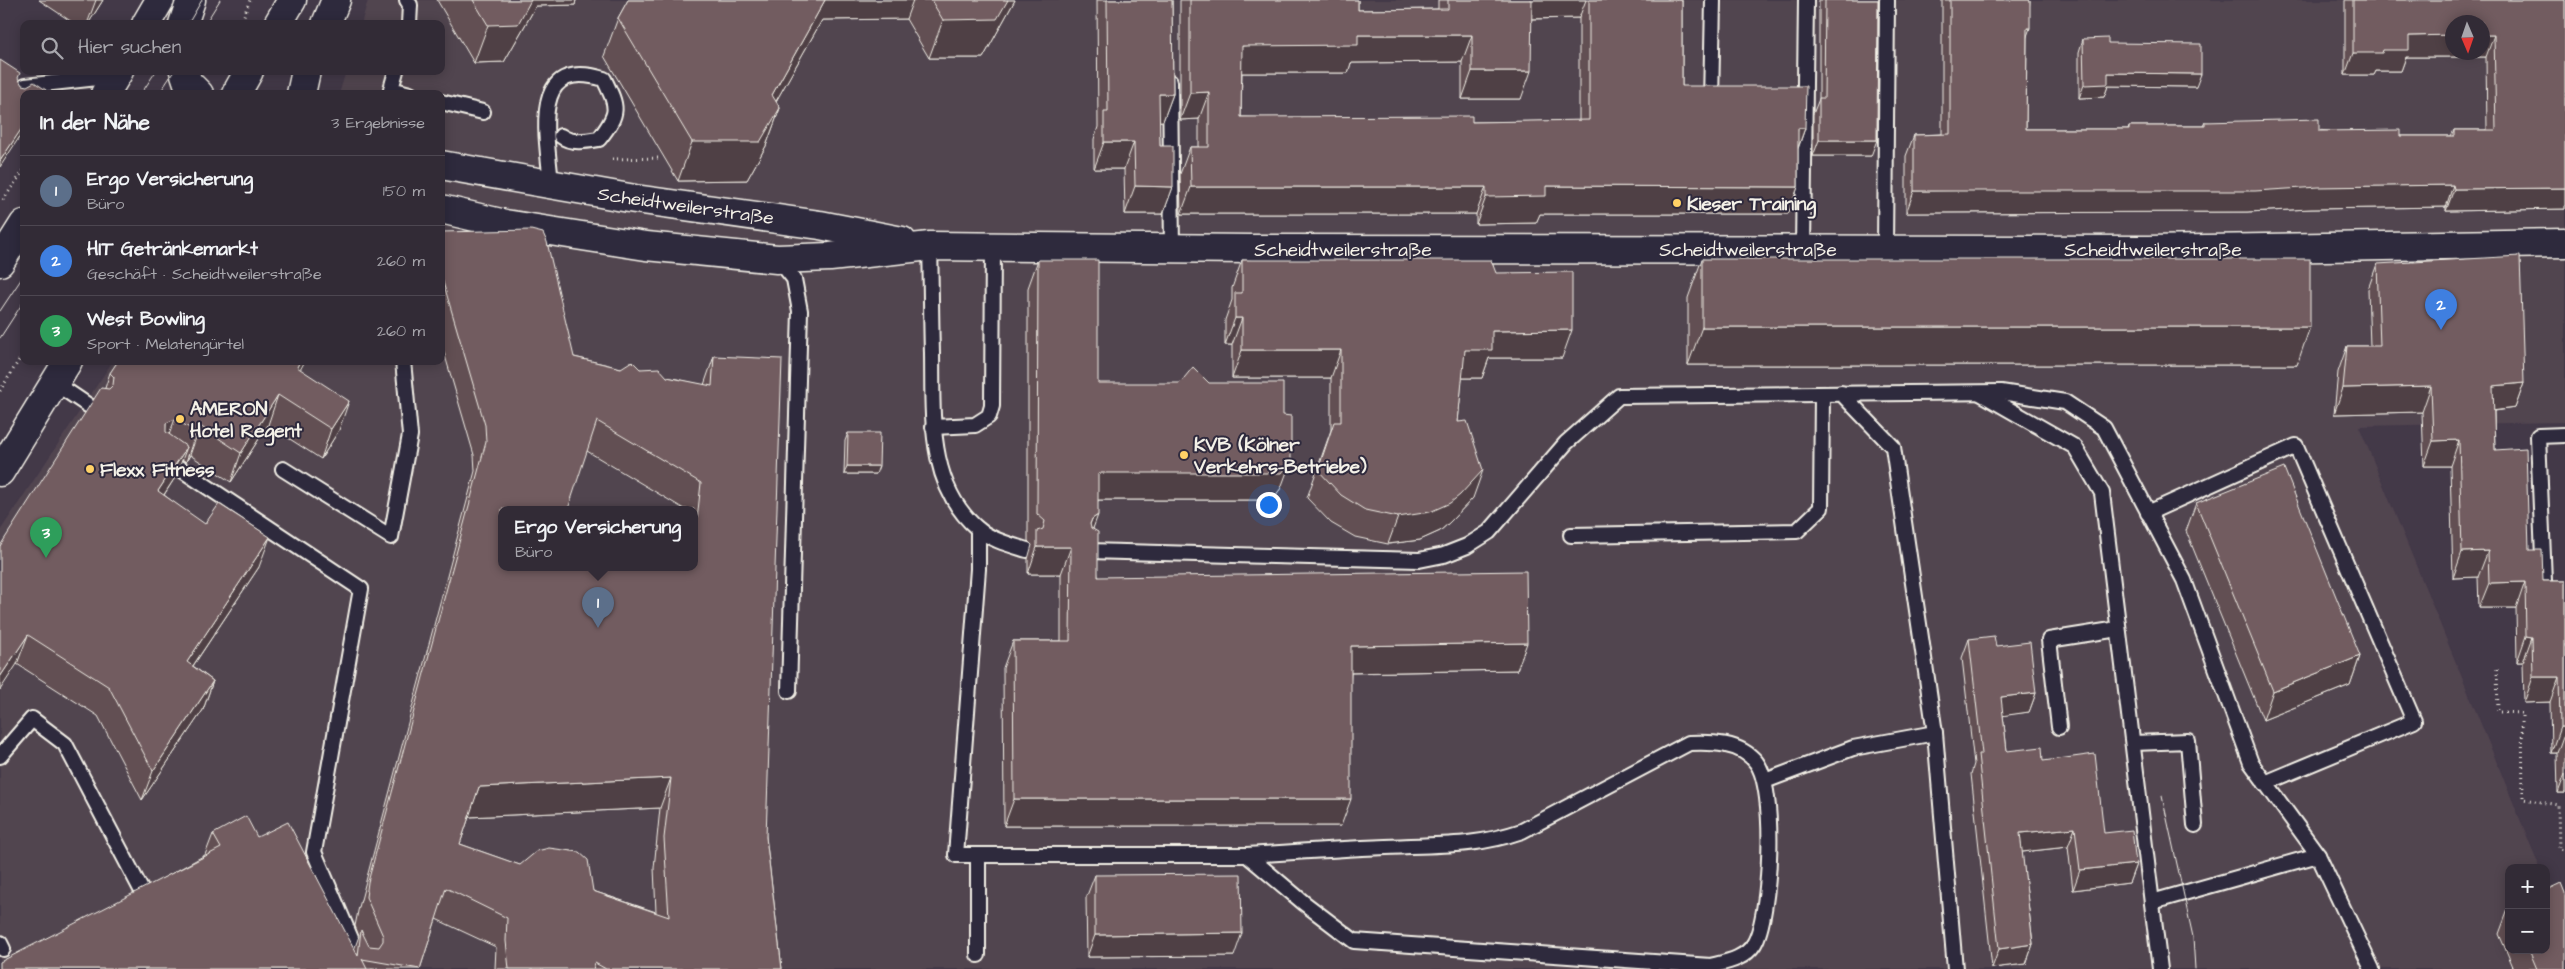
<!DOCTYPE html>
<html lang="de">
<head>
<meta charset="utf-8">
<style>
	:root { --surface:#322b36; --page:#3d3742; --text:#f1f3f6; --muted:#a8a7ad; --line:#4d4751; --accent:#ffd166 }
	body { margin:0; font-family:"Architects Daughter",sans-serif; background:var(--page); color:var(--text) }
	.controls { position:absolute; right:15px; bottom:15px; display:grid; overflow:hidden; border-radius:10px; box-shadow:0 2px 12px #0003 }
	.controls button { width:45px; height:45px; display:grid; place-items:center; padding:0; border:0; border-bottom:1px solid var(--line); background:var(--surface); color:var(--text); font:25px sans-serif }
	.compass { position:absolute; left:2445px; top:15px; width:45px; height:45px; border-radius:50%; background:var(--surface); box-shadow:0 2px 12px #0003; rotate:178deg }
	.you { position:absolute; left:1268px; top:504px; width:18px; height:18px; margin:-12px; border:4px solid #fff; border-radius:50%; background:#1a73e8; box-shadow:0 0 0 8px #1a73e833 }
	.badge { display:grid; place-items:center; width:32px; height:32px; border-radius:50%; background:var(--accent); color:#fff; font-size:16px; font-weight:700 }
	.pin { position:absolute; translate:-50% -41px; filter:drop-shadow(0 1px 2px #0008) }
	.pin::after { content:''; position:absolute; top:26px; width:18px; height:15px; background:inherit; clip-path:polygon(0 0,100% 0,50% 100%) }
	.popup { position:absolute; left:498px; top:506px; width:200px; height:65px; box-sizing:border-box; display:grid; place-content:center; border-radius:10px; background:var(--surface); filter:drop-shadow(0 1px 4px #0005); font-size:16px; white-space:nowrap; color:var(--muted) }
	.popup b { font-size:19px; color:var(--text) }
	.popup::after { content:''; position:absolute; left:50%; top:100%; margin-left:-10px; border:10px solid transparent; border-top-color:var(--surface) }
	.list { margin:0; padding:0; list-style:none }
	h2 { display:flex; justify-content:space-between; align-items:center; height:65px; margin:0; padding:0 20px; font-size:21px }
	h2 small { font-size:16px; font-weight:400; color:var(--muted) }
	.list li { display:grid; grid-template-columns:32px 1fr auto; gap:15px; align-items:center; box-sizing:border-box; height:70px; padding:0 20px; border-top:1px solid var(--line) }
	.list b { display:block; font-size:19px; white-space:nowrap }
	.list p { margin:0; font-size:16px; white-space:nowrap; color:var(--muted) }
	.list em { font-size:16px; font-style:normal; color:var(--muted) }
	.icon { flex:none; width:28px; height:28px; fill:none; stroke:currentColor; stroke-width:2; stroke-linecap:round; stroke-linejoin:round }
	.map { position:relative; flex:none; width:2565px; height:969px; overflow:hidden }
	.search { position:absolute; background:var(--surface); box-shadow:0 2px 12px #0003; left:20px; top:20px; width:425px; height:55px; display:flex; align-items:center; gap:12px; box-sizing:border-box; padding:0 18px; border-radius:10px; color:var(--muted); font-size:19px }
	.panel { position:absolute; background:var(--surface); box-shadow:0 2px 12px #0003; left:20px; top:90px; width:425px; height:275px; border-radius:10px }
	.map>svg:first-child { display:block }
</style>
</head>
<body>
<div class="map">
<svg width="2565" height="969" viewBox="0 0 2565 969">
	<rect width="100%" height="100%" fill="#433948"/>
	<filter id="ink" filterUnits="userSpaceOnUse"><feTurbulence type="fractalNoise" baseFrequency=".02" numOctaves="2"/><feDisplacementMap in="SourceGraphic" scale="10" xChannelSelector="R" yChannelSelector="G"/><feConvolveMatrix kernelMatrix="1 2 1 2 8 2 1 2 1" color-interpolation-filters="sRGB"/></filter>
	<g filter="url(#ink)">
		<path fill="#514450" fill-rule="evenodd" d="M368 0H2565V422L2359 426 2540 868H2509V950H2546V883L2565 929V969H0V531L113 361H441V94H339L346 71H441V24H361ZM2452 22H2482V52H2452ZM502 509H694V567H502Z"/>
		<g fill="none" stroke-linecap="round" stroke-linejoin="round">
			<g stroke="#f4f1e8" stroke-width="18">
				<g id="service">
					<polyline points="407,0 410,5 409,24"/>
					<polyline points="1713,0 1711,102 1714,102"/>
					<polyline points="396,71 391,89 410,94"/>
					<polyline points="1170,82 1172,249"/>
					<polyline points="22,91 25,86 116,76"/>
					<polyline points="441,102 483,112"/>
					<path d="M551 185C548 139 527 56 604 79 618 108 620 112 599 139 587 141 571 144 561 136"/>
					<path d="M930 246C931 282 931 318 932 353 933 413 927 486 978 529 991 540 1011 545 1027 550"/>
					<polyline points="1803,249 1806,0"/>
					<polyline points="1885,249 1887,0"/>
					<polyline points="778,259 794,279 800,311 789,691"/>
					<polyline points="55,383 95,410"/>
					<polyline points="1841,393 1893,447 1935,733 1955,969"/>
					<polyline points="1980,393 2075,447 2102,493 2160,969"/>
					<polyline points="933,427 975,425 989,416 992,406 993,247"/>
					<polyline points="164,458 361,589 314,852 364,969"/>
					<polyline points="283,469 391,537 410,435 403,361"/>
					<polyline points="2148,513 2296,446 2414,721 2265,783"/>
					<path d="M978 529V569L956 855H1247L1304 903 1354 941 1711 966C1726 962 1745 959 1754 944 1771 916 1777 788 1756 762 1740 742 1711 742 1689 743L1522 831C1472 848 1437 844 1386 847 1339 849 1293 852 1247 855"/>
					<polyline points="1571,535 1797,531 1821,508 1822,394"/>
					<polyline points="1089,551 1419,560 1444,555 1467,546 1489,532 1566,443 1619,396 2001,392 2065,402 2104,428 2184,580 2251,763 2318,855 2372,969"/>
					<polyline points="2544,581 2538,436 2565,435"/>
					<polyline points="2059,727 2049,640 2118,629"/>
					<polyline points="2133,743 2188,741 2195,825"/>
					<polyline points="0,756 32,719 65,744 145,897"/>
					<polyline points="1765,781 1853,748 1935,733"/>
					<polyline points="2152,902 2318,855"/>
					<polyline points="0,943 3,949"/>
					<polyline points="978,955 978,856"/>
				</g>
			</g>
			<g stroke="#f4f1e8" stroke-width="31">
				<g id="minor">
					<polyline points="183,24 191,0"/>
					<polyline points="326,24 336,0"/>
					<polyline points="184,71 188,83 199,94"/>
					<polyline points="301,94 306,71"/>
					<polyline points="441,165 635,199 820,225 902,241"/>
					<polyline points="441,209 505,224 646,246 777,259 830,257 930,246 1252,249 2148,250 2565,243"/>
				</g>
			</g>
			<g stroke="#f4f1e8" stroke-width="31">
				<g id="secondary">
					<polyline points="146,24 160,0"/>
					<polyline points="278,24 292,0"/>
					<polyline points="105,94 119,71"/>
					<polyline points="236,94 249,71"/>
					<polyline points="0,262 24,224"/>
					<polyline points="0,472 68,361"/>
				</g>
			</g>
			<g stroke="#f4f1e8" stroke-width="3" stroke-dasharray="1 4" stroke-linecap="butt">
				<polyline points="247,24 243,18 250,0"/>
				<polyline points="612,159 659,158"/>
				<polyline points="3,200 24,170"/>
				<polyline points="0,391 24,352"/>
				<polyline points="2497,669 2498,712 2522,713 2523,799 2558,805 2559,849 2565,850"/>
			</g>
			<use href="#service" stroke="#2f2a3d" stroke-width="14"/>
			<use href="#minor" stroke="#2f2a3d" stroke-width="28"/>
			<use href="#secondary" stroke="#2f2a3d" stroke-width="28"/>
			<g stroke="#f4f1e8" stroke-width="1">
				<polyline points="188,24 202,0"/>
				<polyline points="205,24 220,0"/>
				<polyline points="141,94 156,71"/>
				<polyline points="159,94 174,71"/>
				<polyline points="0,311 24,275"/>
				<polyline points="0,338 24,301"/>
				<polyline points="2162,796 2193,937 2195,969"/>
			</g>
		</g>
		<g fill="#624f53" stroke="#f4f1e8" fill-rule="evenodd">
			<polygon points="39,0 103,0 88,24 75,24"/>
			<polygon points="437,0 576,0 575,5 536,6 504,62 474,63"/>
			<polygon points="628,0 1015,0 983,58 929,58 906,19 822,20 776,101 780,108 766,146 747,180 678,181 604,56 618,18"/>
			<polygon points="1097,0 1172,0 1173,94 1163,121 1159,121 1160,146 1173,187 1163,214 1125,214 1124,169 1094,169 1094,139 1098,127"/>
			<path d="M1180 0H1358V10L1438 9V0H1682V86L1805 128 1798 149V187L1788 214H1540L1536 223 1476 224V214H1181L1180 174 1190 147H1199V119L1180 120ZM1579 18V121L1472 122 1241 117 1242 73H1348L1351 63 1462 62V99H1521L1531 19Z"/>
			<polygon points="1819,0 1878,0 1871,156 1813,156 1813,114 1819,99"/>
			<polygon points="1942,0 2030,0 2027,38 2026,129 2128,129 2129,126 2203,126 2205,122 2400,136 2451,136 2454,130 2487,130 2486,57 2406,57 2401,71 2376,71 2374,75 2345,75 2345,0 2565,0 2565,209 2446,211 2446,207 2311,209 2247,212 1906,213 1906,156 1914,135 1942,134"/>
			<polygon points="2083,39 2108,43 2196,87 2108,86 2104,97 2079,98 2079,52"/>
			<path d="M441 232 574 357 621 368 640 369 667 377 704 385 714 356 766 837 782 969H495L496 947 436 919 420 969H0L205 855 213 834 257 837 354 950 359 936 355 926 358 911 475 471 474 455 441 342ZM587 451 684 509H694V567H502ZM660 808 654 868 656 912 593 891 460 844 469 817Z"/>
			<polygon points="1702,259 2297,365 1688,365 1688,298"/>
			<polygon points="1038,260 1098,383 1281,488 1272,500 1098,500 1093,529 1098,577 1517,670 1351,673 1341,826 1004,826 1003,668 1013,641 1061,641 1061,574 1028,574 1028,559 1032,545 1028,541 1028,288"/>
			<polygon points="1242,260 1496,273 1562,358 1489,358 1482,378 1462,378 1458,422 1473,498 1450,522 1440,531 1420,540 1388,544 1355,537 1331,523 1307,498 1331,430 1331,378 1232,378 1232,345 1225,345 1225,320 1232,300 1232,288"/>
			<polygon points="2377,264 2524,383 2515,408 2494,411 2495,450 2529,550 2543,581 2565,581 2565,793 2558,793 2557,753 2551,753 2550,702 2524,703 2523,662 2517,662 2516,608 2479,608 2478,577 2453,578 2450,466 2424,466 2422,412 2334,414 2338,372 2347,346 2370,346 2368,289"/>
			<polygon points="118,361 305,361 300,369 339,430 321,459 268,425 231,482 190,455 186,462 182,459 176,476 164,495 259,567 193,666 213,681 203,710 142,800 98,716 17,664 105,388 110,373"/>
			<polygon points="848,433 876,474 844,474 845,441"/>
			<polygon points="2196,503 2360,656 2350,685 2263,720 2186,531"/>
			<polygon points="1969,639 1996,646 2036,693 2029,712 2003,715 2007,751 2043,761 2104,833 2136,864 2129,883 2073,890 2068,847 2022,852 2033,944 2026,964 1992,968 1971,774 1974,764 1962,658"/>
			<polygon points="1095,875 1234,956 1087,957 1086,898"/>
			<polygon points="2509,907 2509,950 2546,950 2565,969 2514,969 2499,934"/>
		</g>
		<g fill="#504044" stroke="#f4f1e8">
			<polygon points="96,0 103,0 88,24 87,24"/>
			<polygon points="531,0 576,0 575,5 536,6 504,62 474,63 488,25"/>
			<polygon points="825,0 913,0 906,19 822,20 758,133 772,95"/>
			<polygon points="1008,0 1015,0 983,58 929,58 943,20"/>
			<polygon points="1529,0 1586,0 1579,18 1522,19"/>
			<polygon points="2027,28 2030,28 2022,50"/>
			<polygon points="1358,35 1472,35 1462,62 1351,63 1348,73 1232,73 1242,46"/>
			<polygon points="2452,35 2452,52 2482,52 2482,35 2494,35 2486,57 2406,57 2401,71 2376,71 2374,75 2345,75 2353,53 2383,50 2409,36"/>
			<polygon points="1472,71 1531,71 1521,99 1462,99"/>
			<polygon points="2108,73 2201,74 2196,87 2108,86 2104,97 2079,98 2084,85"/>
			<polygon points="1209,92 1199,119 1180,120 1190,93"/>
			<polygon points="1159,94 1173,94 1163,121 1149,122"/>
			<polygon points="780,108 766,146 747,180 678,181 692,142"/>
			<polygon points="24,125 24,130 0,167 0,161"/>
			<polygon points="1798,128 1805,128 1795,156"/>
			<polygon points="1819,140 1877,140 1871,156 1813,156"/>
			<polygon points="1104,142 1134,142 1124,169 1094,169"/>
			<polygon points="2453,185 2446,207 2311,209 2247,212 1906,213 1914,191"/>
			<polygon points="1135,186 1173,187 1163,214 1125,214"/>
			<polygon points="1546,186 1798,187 1788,214 1540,214 1536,223 1476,224 1486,197"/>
			<polygon points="1191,187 1486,187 1476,214 1181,214"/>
			<polygon points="2565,188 2565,209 2446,211 2454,189"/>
			<polygon points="1235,318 1242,318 1232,345 1225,345"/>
			<polygon points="1702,327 2310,327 2297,365 1688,365"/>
			<polygon points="1572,330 1562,358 1489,358 1482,378 1455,378 1465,350 1492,331"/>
			<polygon points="1242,350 1341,350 1331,378 1232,378"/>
			<polygon points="300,361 305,361 286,396 297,367"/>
			<polygon points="2524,383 2515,408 2484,412 2493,386"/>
			<polygon points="2431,386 2422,412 2334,414 2343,388"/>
			<polygon points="278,395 268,425 231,482 241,453"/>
			<polygon points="349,401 339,430 321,459 331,429"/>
			<polygon points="175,419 164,448 166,423"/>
			<polygon points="200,426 190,455 186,462 196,432"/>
			<polygon points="2459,440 2450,466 2424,466 2433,441"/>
			<polygon points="187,447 176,476 147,521 158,491"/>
			<polygon points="1291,461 1281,488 1272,500 1088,500 1098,473"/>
			<polygon points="847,466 879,466 876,474 844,474"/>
			<polygon points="1483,470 1473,498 1450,522 1440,531 1420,540 1388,544 1398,517"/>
			<polygon points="1098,515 1088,542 1082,546 1092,519"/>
			<polygon points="270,537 259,567 176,691 187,662"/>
			<polygon points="1037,547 1071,547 1061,574 1028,574"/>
			<polygon points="2488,551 2478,577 2453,578 2462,552"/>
			<polygon points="2525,582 2516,608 2479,608 2489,583"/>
			<polygon points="28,635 17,664 0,690 0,677"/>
			<polygon points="2526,636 2532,637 2523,662 2517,662"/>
			<polygon points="1527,643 1517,670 1341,673 1351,646"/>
			<polygon points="2360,656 2350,685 2263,720 2273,691"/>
			<polygon points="2533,677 2559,677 2550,702 2524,703"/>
			<polygon points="213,681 203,710 142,800 153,771"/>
			<polygon points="2036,693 2029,712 1994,717 2001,697"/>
			<polygon points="2560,727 2565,727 2565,731 2557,753 2551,753"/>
			<polygon points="2565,774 2565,793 2558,793"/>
			<polygon points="671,778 660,808 468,817 479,787"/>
			<polygon points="1014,799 1351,799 1341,826 1004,826"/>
			<polygon points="2075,828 2068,847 2013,853 2020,833"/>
			<polygon points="2136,864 2129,883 2073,890 2080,870"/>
			<polygon points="1242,933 1234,956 1087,957 1095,935"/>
			<polygon points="2033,944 2026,964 1992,968 1999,949"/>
		</g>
		<g fill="#725c61" stroke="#f4f1e8" fill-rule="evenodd">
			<polygon points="473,0 531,0 518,24 488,25"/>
			<polygon points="628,0 825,0 772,95 780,108 760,142 692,142 618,18"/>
			<polygon points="931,0 1008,0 997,19 943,20"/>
			<polygon points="1107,0 1172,0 1173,94 1159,94 1160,146 1173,146 1173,187 1135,186 1134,142 1104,142 1104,112 1108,112"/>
			<polygon points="1190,0 1358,0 1358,10 1448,9 1448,0 1532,0 1531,71 1472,71 1472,35 1358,35 1358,45 1242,46 1241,117 1472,116 1472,122 1589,120 1589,0 1682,0 1682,86 1806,86 1805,128 1798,128 1798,187 1546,186 1546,196 1486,197 1486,187 1191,187 1190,147 1209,147 1209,92 1190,93"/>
			<polygon points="1825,0 1878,0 1877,140 1819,140 1819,98 1824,98"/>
			<polygon points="1950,0 2030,0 2030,28 2027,28 2026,129 2129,129 2129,126 2205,126 2205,122 2319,119 2319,131 2400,130 2400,136 2454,136 2454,130 2496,130 2494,35 2482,35 2482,22 2452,22 2452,35 2409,36 2409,50 2383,50 2382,53 2353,53 2353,0 2565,0 2565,188 2454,189 2453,185 2319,187 2255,191 1914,191 1914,135 1950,134"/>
			<polygon points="2108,38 2108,43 2201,44 2201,74 2108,73 2108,84 2084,85 2083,39"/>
			<polygon points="0,60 20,73 18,78 22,85 27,86 34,82 46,90 44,94 24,94 24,125 0,161"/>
			<path d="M531 230 543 233 547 242 574 357 621 368 632 361 640 369 659 368 667 377 712 386 714 356 782 359 766 837 782 969H606L595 963 593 969H509L506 941 507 918 446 888 420 969 362 959 367 969H0V962L221 848 213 834 246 816 257 837 288 822 358 956 361 930 369 946 379 947 383 941V936L366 897 368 882 486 442 485 425 441 275V232ZM597 421 701 483 694 548V567H502V509H568ZM671 778 664 838 669 917 593 891 588 860 579 852 549 848 537 851 520 865 460 844 479 787Z"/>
			<polygon points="2520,256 2524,383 2493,386 2495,450 2526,448 2529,550 2542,550 2543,581 2565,581 2565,727 2560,727 2559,677 2533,677 2532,637 2526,636 2525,582 2489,583 2488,551 2462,552 2459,440 2433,441 2431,386 2343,388 2347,346 2380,346 2377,264"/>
			<rect x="1702" y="259" width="608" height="68"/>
			<polygon points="1038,260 1098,260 1098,383 1180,383 1193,367 1209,383 1283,383 1283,415 1291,416 1291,461 1282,473 1098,473 1098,515 1092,519 1090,524 1091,528 1098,532 1098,577 1526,571 1527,643 1351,646 1351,799 1014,799 1013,641 1070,641 1071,547 1037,547 1037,531 1043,529 1045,521 1037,514"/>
			<polygon points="1242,260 1491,260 1496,273 1572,272 1572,330 1492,331 1492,350 1465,350 1458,422 1467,421 1483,470 1460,495 1450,503 1430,512 1398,517 1365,510 1341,495 1318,470 1334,422 1341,422 1341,350 1242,350 1242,318 1235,318 1235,293 1242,293"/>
			<polygon points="118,361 300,361 297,367 349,401 331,429 278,395 241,453 200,426 196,432 175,419 166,423 166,432 187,447 158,491 205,524 219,504 270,537 187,662 213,681 153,771 109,687 28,635 0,677 0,546 101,388 109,389 113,385 114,377 110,373"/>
			<polygon points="848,433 880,433 879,466 847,466"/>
			<polygon points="2284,468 2360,656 2273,691 2196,503"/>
			<polygon points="1994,636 1996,646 2030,642 2036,693 2001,697 2007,751 2042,747 2043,761 2095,754 2104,833 2132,830 2136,864 2080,870 2075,828 2020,833 2033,944 1999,949 1978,754 1982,754 1969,639"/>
			<polygon points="1241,874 1242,933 1095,935 1095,875"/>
			<polygon points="2561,883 2565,893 2565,969 2537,969 2529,950 2546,950 2546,890"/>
		</g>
	</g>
	<g fill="#ffd166" stroke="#2f2a3d" stroke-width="2">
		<circle cx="1677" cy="203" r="5"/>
		<circle cx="180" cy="419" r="5"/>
		<circle cx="1184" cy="455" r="5"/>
		<circle cx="90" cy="469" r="5"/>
	</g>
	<g text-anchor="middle" stroke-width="4" stroke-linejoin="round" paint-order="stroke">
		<g font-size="19" font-weight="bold" fill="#f4f1e8" stroke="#2f2a3d" text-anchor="start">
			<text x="1687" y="210">Kieser Training</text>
			<text x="190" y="415">AMERON<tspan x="190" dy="22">Hotel Regent</tspan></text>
			<text x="1194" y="451">KVB (Kölner<tspan x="1194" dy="22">Verkehrs-Betriebe)</tspan></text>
			<text x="100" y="476">Flexx Fitness</text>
		</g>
		<g font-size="19" fill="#f4f1e8" stroke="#2f2a3d">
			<text transform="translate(686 205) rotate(8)" y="7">Scheidtweilerstraße</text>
			<text x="1343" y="256">Scheidtweilerstraße</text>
			<text x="1748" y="256">Scheidtweilerstraße</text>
			<text x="2153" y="256">Scheidtweilerstraße</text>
		</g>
	</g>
</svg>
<div class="controls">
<button>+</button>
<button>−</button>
</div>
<svg class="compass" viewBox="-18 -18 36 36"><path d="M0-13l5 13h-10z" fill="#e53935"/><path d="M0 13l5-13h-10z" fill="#a8a7ad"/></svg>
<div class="you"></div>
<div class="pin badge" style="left:598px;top:628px;background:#5c6f8a">1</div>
<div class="popup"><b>Ergo Versicherung</b>Büro</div>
<div class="pin badge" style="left:2441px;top:330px;background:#3f7fe0">2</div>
<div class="pin badge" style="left:46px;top:558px;background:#2e9e5b">3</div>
<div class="search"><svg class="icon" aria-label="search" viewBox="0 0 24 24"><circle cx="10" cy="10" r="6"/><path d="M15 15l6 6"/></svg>Hier suchen</div>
<section class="panel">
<h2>In der Nähe<small>3 Ergebnisse</small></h2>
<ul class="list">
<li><span class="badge" style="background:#5c6f8a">1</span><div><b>Ergo Versicherung</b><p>Büro</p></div><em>150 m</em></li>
<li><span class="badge" style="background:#3f7fe0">2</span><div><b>HIT Getränkemarkt</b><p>Geschäft · Scheidtweilerstraße</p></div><em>260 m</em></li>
<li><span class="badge" style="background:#2e9e5b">3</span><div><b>West Bowling</b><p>Sport · Melatengürtel</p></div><em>260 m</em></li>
</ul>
</section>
</div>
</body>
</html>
